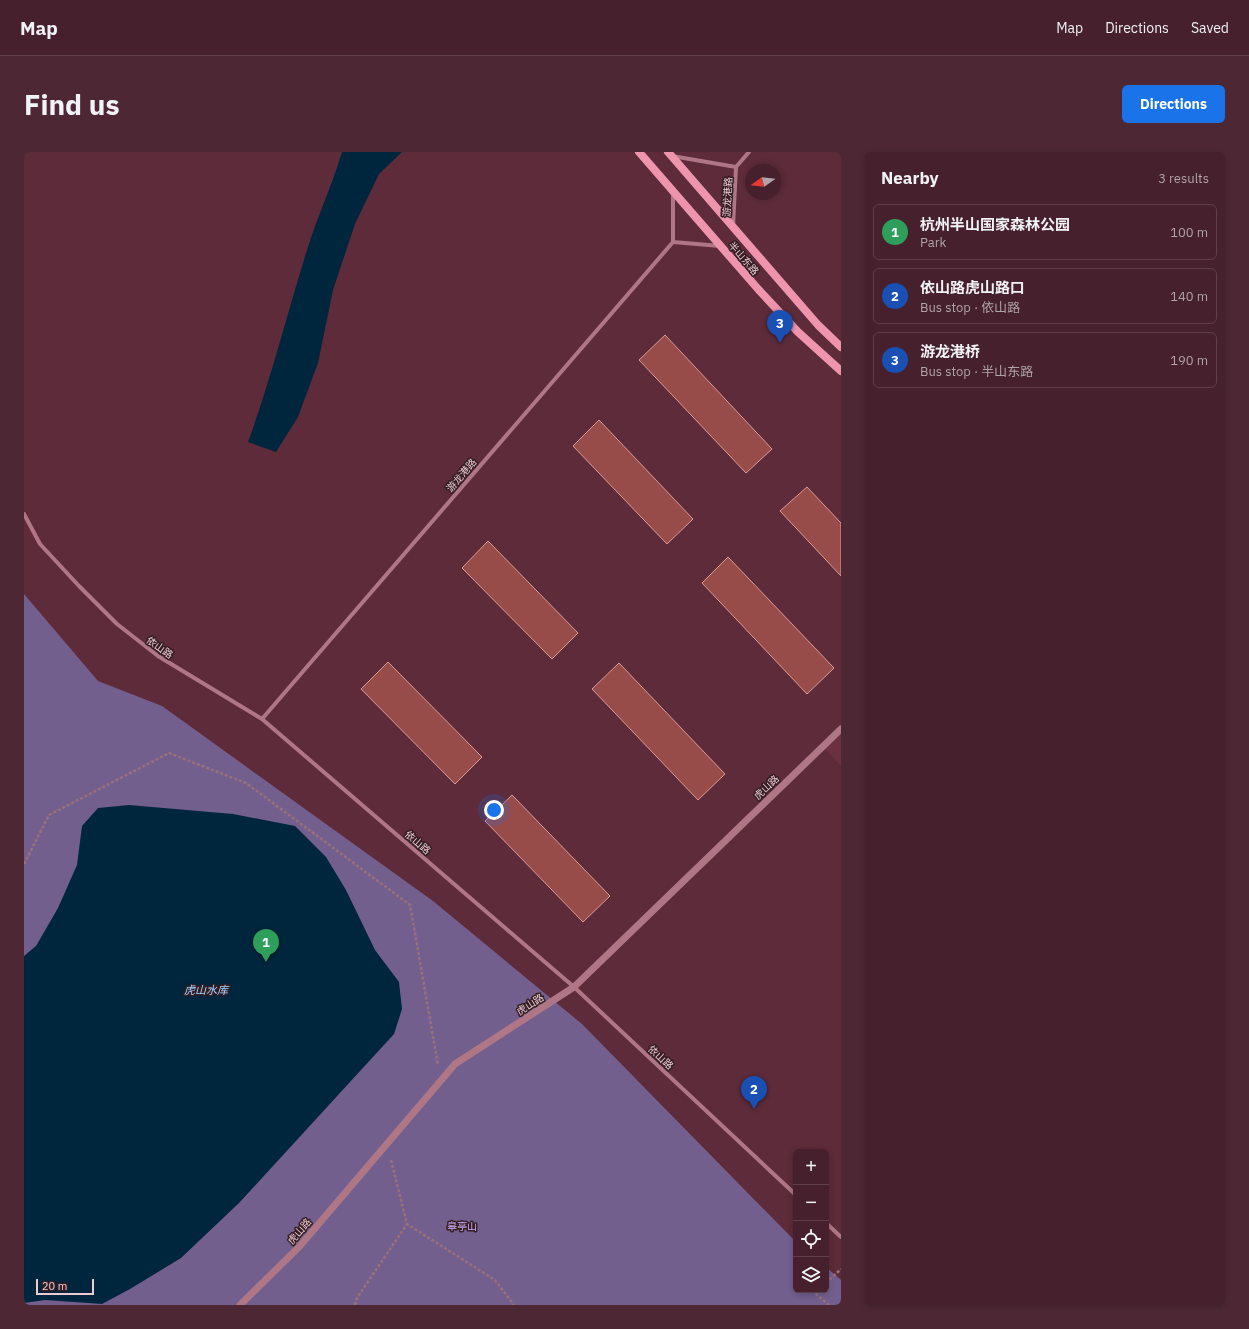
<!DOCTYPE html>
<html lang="en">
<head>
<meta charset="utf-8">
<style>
	:root { --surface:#46202c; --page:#4d2834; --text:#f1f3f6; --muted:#b0a3a9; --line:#5e3e48; --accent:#1a73e8 }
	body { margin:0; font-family:"IBM Plex Sans","Noto Sans SC",sans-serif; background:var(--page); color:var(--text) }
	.controls { position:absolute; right:12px; bottom:12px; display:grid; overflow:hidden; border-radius:6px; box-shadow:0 2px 6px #0003 }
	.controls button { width:36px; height:36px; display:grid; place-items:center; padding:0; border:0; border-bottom:1px solid var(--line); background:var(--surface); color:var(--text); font:20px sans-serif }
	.compass { position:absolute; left:721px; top:12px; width:36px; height:36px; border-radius:50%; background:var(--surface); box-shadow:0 2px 6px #0003; rotate:255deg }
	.scale { position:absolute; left:12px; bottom:10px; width:58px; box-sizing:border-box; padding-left:4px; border:2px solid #edcdd4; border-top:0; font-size:11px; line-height:14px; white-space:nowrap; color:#edcdd4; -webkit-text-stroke:3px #341d23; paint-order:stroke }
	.you { position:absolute; left:470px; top:658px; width:14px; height:14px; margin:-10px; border:3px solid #fff; border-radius:50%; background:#1a73e8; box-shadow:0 0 0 6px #1a73e833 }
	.badge { display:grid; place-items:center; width:26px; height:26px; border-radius:50%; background:var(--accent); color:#fff; font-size:13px; font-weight:700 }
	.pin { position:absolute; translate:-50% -33px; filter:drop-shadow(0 1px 2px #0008) }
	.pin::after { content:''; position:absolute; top:21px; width:14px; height:12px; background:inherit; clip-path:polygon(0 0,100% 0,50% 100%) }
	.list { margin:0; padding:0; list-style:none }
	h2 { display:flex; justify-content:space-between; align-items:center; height:52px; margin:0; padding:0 16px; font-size:17px }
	h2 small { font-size:13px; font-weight:400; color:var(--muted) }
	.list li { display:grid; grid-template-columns:26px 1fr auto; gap:12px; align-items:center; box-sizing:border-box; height:56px; margin:0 8px 8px; padding:0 8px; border:1px solid var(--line); border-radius:6px }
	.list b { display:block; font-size:15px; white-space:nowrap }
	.list p { margin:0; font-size:13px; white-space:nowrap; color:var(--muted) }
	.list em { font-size:13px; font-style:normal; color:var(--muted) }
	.icon { flex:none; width:22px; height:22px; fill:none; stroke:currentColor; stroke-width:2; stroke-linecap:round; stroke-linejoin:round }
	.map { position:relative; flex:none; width:817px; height:1153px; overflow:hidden; border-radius:6px }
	header { display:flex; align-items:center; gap:24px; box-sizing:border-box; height:56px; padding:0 20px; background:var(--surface); border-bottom:1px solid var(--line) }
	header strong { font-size:19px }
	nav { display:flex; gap:22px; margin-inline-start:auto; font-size:14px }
	.intro { display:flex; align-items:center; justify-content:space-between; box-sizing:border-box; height:96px; padding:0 24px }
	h1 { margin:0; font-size:28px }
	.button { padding:10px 18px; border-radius:6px; background:var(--accent); color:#fff; font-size:14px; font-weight:700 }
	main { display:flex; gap:24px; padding:0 24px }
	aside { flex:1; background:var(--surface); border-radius:6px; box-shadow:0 2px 6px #0003 }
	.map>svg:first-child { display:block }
</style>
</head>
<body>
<header>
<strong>Map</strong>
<nav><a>Map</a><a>Directions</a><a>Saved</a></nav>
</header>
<div class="intro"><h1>Find us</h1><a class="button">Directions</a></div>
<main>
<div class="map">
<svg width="817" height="1153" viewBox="0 0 817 1153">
	<rect width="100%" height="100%" fill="#5d2b3a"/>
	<polygon fill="#6b3142" points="817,577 817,614 799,595"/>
	<polygon fill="#725f8d" points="0,442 74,529 138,554 409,749 558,872 772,1090 772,1138 802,1138 802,1115 817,1128 817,1153 0,1153"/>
	<g fill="#00263e">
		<path d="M318 0H378L355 22 331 72 309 138 294 211 274 265 252 300 224 290C247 227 263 162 283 98 293 65 308 34 318 0Z"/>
		<polygon points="105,653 209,662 271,674 302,705 322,738 351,798 375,830 378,857 370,882 215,1051 157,1106 106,1137 78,1152 21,1148 0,1151 0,804 12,794 34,756 53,713 58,674 74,656"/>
	</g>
	<g fill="#984c4a" stroke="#da9c98">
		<polygon points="641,183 748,297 722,321 615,208"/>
		<polygon points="575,268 669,367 643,392 549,294"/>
		<polygon points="783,335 817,371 817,424 756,359"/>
		<polygon points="464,389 554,481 528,507 438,416"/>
		<polygon points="704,405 810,516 783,542 678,431"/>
		<polygon points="364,510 458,605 431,632 337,537"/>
		<polygon points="595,511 701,622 674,648 568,537"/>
		<polygon points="488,643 586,744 559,770 461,669"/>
	</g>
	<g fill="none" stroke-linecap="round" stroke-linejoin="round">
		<g stroke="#9a707c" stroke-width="2.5" stroke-dasharray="3 2" stroke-linecap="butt">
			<polyline points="0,712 25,663 145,601 222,631 386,753 414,913"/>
			<polyline points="367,1008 383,1072 471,1128 490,1153"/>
			<polyline points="802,1131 817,1117"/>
			<polyline points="794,1138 791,1141 805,1153"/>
			<polyline points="331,1153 333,1146 383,1072"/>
		</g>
		<g stroke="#af7785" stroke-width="4">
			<polyline points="648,4 712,15"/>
			<polyline points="709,75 712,15 725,0"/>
			<polyline points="649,90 696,94"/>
			<polyline points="0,362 16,392 55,434 93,472 134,504 238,567 550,835 772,1043"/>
			<polyline points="238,567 649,90 649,40"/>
			<polyline points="802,1071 817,1085"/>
		</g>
		<polyline stroke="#af7785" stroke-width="7" points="216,1153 275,1095 431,912 550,835 817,577"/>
		<g stroke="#ee95ad" stroke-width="8">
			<polyline points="615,0 734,137 774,180 817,219"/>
			<polyline points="644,0 794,173 817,195"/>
		</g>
	</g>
	<g text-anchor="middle" stroke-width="3" stroke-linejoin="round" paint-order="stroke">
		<g font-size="10" fill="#edcdd4" stroke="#341d23">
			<text transform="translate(703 45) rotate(-87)" y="4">游龙港路</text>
			<text transform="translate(720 106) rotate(49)" y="4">半山东路</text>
			<text transform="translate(437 323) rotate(-49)" y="4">游龙港路</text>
			<text transform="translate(136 495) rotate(35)" y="4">依山路</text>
			<text transform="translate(742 635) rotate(-44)" y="4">虎山路</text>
			<text transform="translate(394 690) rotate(41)" y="4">依山路</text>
			<text transform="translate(506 852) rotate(-33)" y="4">虎山路</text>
			<text transform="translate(637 905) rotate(43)" y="4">依山路</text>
			<text transform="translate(275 1079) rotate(-49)" y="4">虎山路</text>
		</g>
		<g font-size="10" fill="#cdaff8" stroke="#341d23">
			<text x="438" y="1078">皋亭山</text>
		</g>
		<g font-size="11" font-style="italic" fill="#a1d6ff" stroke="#341d23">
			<text x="182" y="842">虎山水库</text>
		</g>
	</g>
</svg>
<div class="controls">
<button>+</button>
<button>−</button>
<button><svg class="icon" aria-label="locate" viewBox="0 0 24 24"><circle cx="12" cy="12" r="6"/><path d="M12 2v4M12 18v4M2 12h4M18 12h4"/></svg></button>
<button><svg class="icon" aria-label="layers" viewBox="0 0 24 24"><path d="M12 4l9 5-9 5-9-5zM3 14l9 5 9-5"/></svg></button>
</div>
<svg class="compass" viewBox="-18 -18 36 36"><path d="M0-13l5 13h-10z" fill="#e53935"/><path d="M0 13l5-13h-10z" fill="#b0a3a9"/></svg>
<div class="scale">20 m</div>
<div class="you"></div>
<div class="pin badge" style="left:242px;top:810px;background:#2e9e5b">1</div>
<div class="pin badge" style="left:730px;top:957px;background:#1a4fb4">2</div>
<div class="pin badge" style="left:756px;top:191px;background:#1a4fb4">3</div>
</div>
<aside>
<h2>Nearby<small>3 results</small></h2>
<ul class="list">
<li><span class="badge" style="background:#2e9e5b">1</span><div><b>杭州半山国家森林公园</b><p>Park</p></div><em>100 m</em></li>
<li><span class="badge" style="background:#1a4fb4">2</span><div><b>依山路虎山路口</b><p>Bus stop · 依山路</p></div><em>140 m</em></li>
<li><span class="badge" style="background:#1a4fb4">3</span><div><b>游龙港桥</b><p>Bus stop · 半山东路</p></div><em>190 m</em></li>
</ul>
</aside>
</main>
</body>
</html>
